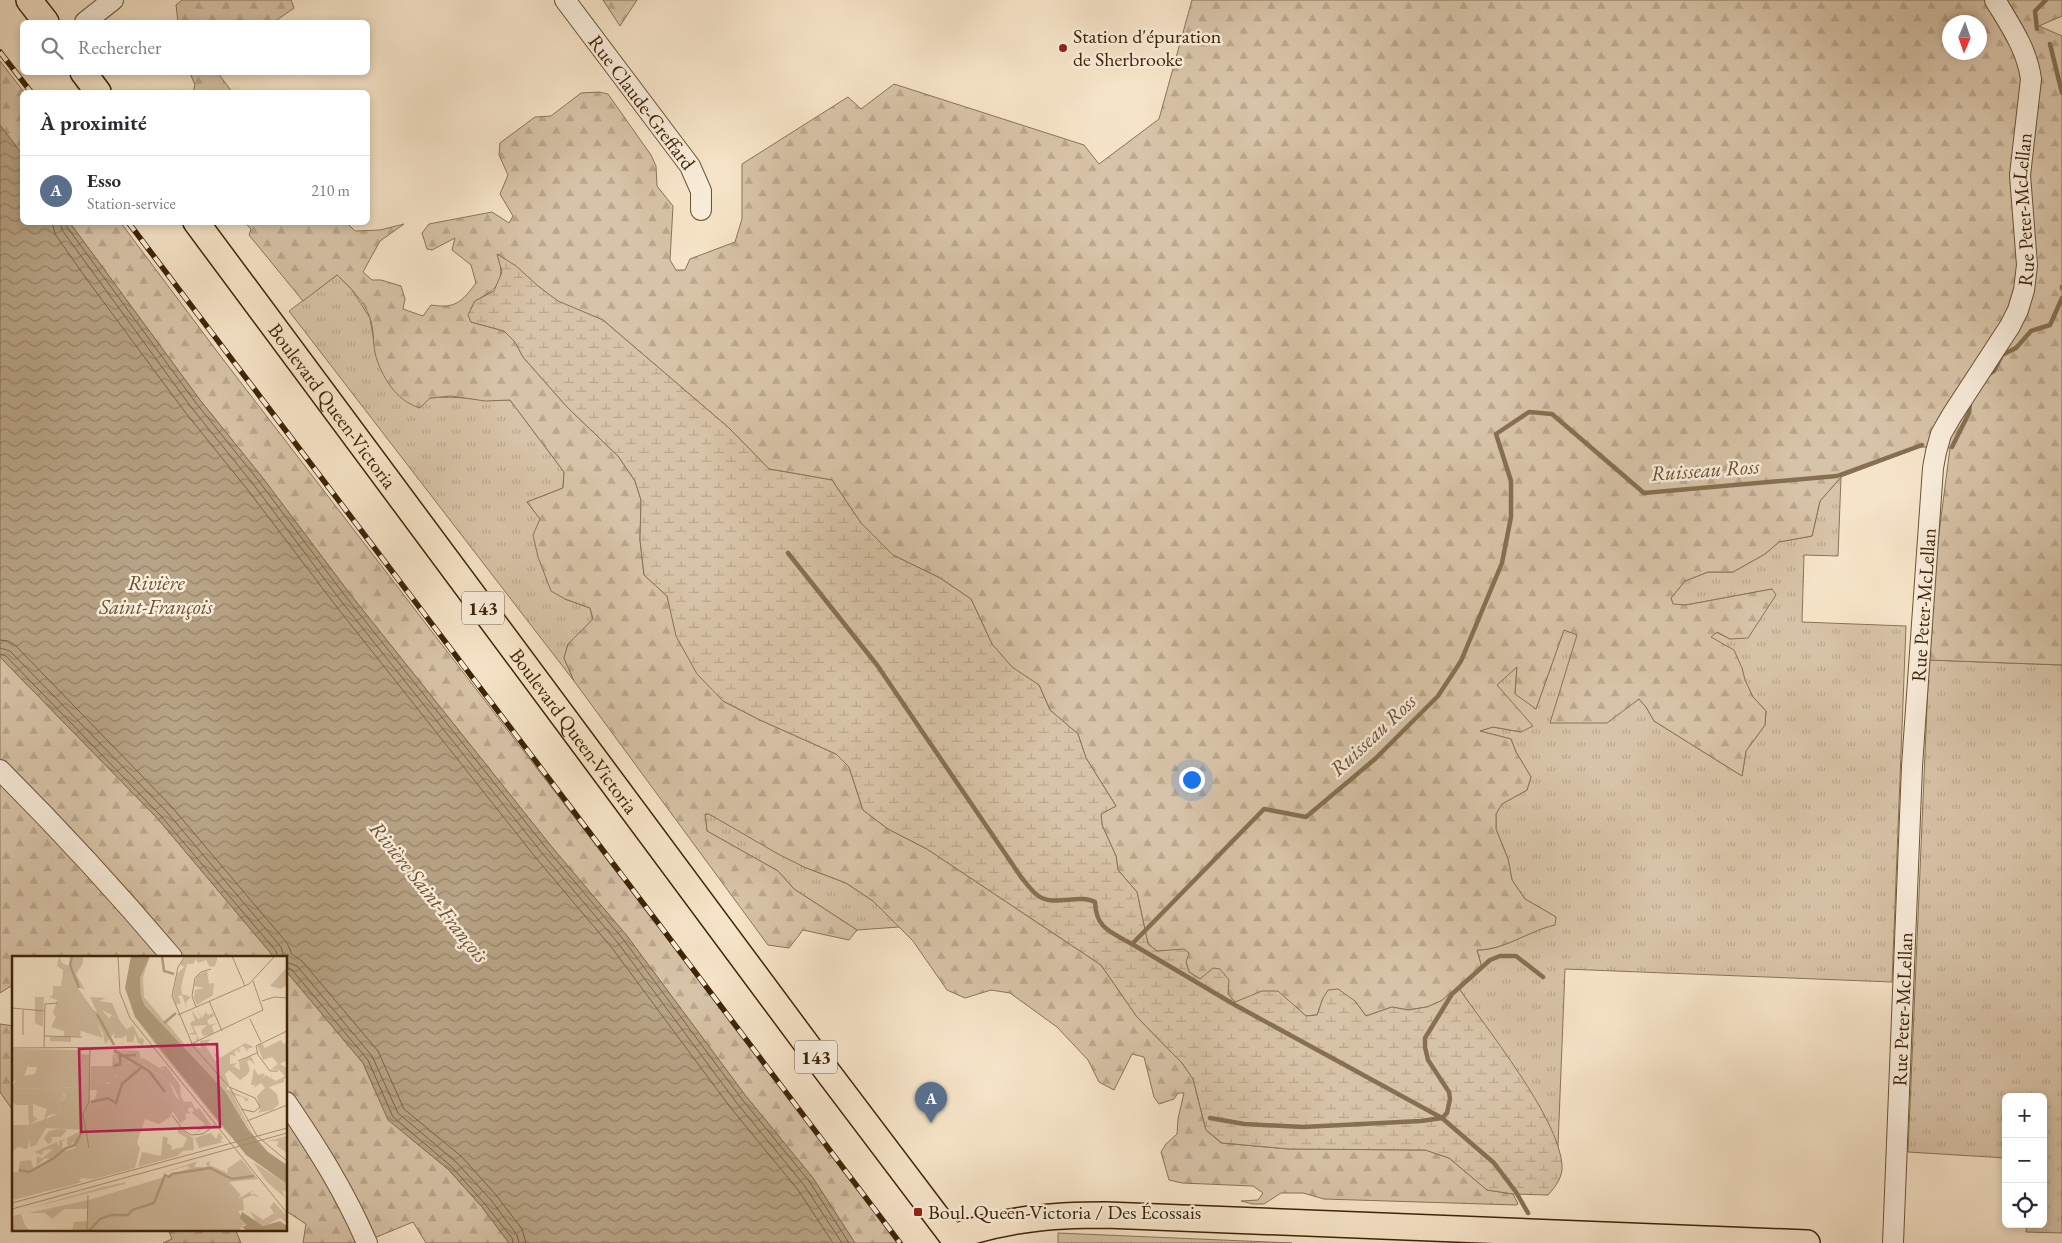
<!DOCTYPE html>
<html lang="fr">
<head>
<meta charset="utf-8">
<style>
	:root { --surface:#fff; --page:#f2f2f3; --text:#2b2b33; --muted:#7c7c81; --line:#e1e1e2; --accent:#db2777 }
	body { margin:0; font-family:"EB Garamond",serif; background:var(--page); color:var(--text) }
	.controls { position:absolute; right:15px; bottom:15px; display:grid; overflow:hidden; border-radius:8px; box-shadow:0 2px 8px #0003 }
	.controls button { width:45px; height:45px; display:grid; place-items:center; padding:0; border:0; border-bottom:1px solid var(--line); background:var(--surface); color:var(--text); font:25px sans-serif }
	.compass { position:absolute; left:1942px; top:15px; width:45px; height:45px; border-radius:50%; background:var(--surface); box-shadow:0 2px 8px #0003; rotate:182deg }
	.you { position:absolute; left:1191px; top:779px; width:18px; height:18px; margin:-12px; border:4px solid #fff; border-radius:50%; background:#1a73e8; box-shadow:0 0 0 8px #1a73e833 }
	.badge { display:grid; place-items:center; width:32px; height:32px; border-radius:50%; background:var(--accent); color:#fff; font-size:16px; font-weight:700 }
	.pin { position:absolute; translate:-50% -41px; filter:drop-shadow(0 1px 2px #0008) }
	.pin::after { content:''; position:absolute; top:26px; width:18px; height:15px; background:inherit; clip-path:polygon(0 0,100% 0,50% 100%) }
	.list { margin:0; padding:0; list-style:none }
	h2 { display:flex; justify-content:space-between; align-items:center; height:65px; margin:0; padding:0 20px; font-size:21px }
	h2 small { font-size:16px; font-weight:400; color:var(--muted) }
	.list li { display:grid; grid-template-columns:32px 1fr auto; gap:15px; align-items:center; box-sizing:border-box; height:70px; padding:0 20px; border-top:1px solid var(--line) }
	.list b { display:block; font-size:19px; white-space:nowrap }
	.list p { margin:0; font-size:16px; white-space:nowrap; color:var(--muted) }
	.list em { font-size:16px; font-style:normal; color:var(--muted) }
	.icon { flex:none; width:28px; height:28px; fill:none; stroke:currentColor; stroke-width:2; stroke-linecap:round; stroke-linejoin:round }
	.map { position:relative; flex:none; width:2062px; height:1243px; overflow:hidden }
	.search { position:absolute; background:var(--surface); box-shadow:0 2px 8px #0003; left:20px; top:20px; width:350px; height:55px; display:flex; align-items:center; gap:12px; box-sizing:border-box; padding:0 18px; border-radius:8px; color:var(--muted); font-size:19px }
	.panel { position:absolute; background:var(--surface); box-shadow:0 2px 8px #0003; left:20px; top:90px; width:350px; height:135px; border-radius:8px }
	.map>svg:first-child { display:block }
</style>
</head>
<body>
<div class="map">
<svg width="2062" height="1243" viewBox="0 0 2062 1243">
	<defs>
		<pattern id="grass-tufts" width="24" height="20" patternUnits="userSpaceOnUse" patternTransform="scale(1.25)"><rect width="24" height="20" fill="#d7c3a7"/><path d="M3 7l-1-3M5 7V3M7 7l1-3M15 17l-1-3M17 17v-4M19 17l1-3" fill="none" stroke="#b9a78e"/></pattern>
		<pattern id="forest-firs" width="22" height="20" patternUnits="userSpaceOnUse" patternTransform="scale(1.25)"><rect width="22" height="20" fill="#d7c3a7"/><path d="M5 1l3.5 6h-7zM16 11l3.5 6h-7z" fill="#b9a78e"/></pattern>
		<pattern id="wetland-marsh" width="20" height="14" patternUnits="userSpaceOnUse" patternTransform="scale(1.25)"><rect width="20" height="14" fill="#d7c3a7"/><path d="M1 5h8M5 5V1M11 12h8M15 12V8" fill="none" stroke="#b9a78e"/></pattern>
		<pattern id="water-waves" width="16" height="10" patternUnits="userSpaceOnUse" patternTransform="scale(1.25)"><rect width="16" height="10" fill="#b7a385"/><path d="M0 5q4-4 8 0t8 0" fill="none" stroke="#96856b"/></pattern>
	</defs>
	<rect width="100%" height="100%" fill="#f6e4c8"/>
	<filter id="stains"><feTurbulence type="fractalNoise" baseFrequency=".004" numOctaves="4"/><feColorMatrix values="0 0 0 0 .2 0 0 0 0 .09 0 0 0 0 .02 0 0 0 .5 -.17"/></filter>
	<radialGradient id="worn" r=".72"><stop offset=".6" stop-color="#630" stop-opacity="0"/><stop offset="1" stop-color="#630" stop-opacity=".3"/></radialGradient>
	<g fill="url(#grass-tufts)" stroke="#8a7455">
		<path d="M337 275 352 290 370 318 376 354 430 398C457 395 483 401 510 400L564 472 563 488 527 502 540 519 565 599 590 608 593 620 568 644 564 658 574 681 289 311Z"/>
		<path d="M1841 477 1838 556 1804 555 1802 622 1906 626 1892 982 1565 969 1558 1146C1532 1089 1494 1039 1458 987L1482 968 1477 950C1505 950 1528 931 1554 925L1556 917 1525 899 1512 880 1508 859 1496 829V814L1502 804 1527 790 1531 777 1516 752 1511 739 1479 731 1493 727 1521 732 1497 685 1517 666 1515 693 1536 709 1564 629 1578 635 1633 702 1639 699 1646 707 1654 721 1742 776 1746 751 1765 725 1766 711 1753 697 1744 680 1742 668 1711 637 1716 632 1730 639 1772 589 1686 605H1673L1671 598 1685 581 1708 572H1733L1765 554 1779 542 1812 536 1820 501Z"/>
		<polygon points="1929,660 2062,665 2062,1233 2026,1232 2027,1224 2043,1224 2043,1097 2006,1097 2006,1158 1908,1152"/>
		<polygon points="705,814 709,814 804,867 846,883 873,901 899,927 857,930 794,889 778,871 707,831"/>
		<polygon points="1058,1233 1292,1243 1058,1243"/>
	</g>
	<g fill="url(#forest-firs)" stroke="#8a7455" fill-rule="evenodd">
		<polygon points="182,0 291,0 294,8 274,22 178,22 176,5"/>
		<polygon points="603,0 637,0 620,26"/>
		<path d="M1192 0H2062V16L2039 26 2062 36V665L1929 660 1937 549 1950 448 1921 447 1841 477 1820 501 1812 536 1779 542 1765 554 1733 572H1708L1685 581 1671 598 1673 604 1686 605 1772 589 1776 595 1748 638 1730 639 1717 632 1711 637 1734 650 1742 668 1745 680 1753 697 1766 711 1765 725 1746 751 1742 776 1654 721 1646 707 1639 699 1607 723H1550L1577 635 1564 630 1536 709 1515 694 1517 667 1497 685 1533 726 1521 732 1493 727 1480 731 1511 739 1516 752 1531 777 1527 790 1502 804 1496 814V829L1508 859 1512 880 1525 899 1556 917 1555 925C1528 931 1505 950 1477 950L1482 968 1441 1001 1427 1007 1408 1010 1392 1007 1366 1016 1355 1001 1323 998 1317 1015 1306 1016 1295 1006 1248 998 1235 1002 1228 994V980L1213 969 1200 979 1189 972 1186 962 1157 951 1148 944 1137 892 1118 870 1116 856 1102 825 1101 814 1116 806 1086 758 1078 734 1050 710 1039 685 1011 667 992 644 971 599 940 578 893 555 861 523 832 480 769 469 729 428 603 320 558 302 498 254C505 282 499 288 475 301L471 322 504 331 515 342 523 357 567 407 618 456 635 481 641 500 640 540 644 575 667 596 673 615 723 701 760 720 836 754 849 767 863 810 888 829 927 849 1101 965 1137 1017 1182 1063 1193 1079 1206 1130 1221 1143 1289 1149 1426 1150 1449 1158 1487 1190 1513 1194 1518 1204 1516 1205 1324 1199 1303 1193H1281L1264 1204H1253L1241 1201 1258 1200 1263 1193 1253 1186 1182 1183 1169 1180 1161 1152 1166 1144 1177 1134 1178 1119 1184 1093H1178L1174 1099 1159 1104 1154 1097 1144 1057 1132 1054 1114 1090 1099 1082 1088 1060 1057 1027 1010 993 991 990 965 998 947 990 913 941 873 901 846 883 804 867 778 854 709 814H705L707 831 778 871 794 889 857 930 849 940 803 930 789 948 768 945 574 681 564 658 568 644 593 619 590 608 565 599 551 591 538 557 533 535 540 519 527 502 563 488 564 472 510 400 485 401 451 396 430 398 420 408C396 401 381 376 375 353 373 342 374 329 370 318 364 301 350 287 337 275L303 301 249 235 251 229 245 223H347L355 231 380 230 404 224 380 241 363 272 372 280H381L401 286 405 299 403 309 423 316 431 305C455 309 462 302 476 283L471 265 452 250 455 238 432 250 427 249 422 233 429 224 492 212 509 223 513 216 500 194 508 175 499 155 500 143 535 117 551 116 581 93 599 92 608 94 651 155 656 166 657 186 673 206 670 260 676 270H685L690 259 735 242 742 219V164L848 97 861 109 894 84 1084 145 1099 164 1159 119ZM1950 22H1980V52H1950Z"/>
		<polygon points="0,61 24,92 22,154 0,125"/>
		<polygon points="190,73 218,73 232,92 193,92 195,85"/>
		<polygon points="70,223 121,223 222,358 901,1243 855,1243 813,1178 745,1095 627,936 551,846 350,594 262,477 200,400"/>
		<polygon points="0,657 158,819 274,957 14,957 14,984 0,993"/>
		<polygon points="286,971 363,1063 377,1095 410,1138 448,1169 482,1207 509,1243 426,1243 413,1222 362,1243 303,1243 306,1224 286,1211"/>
		<polygon points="0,1024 14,1026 14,1112 0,1092"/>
		<polygon points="168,1229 235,1229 241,1243 163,1243 172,1239"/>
	</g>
	<path fill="url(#wetland-marsh)" stroke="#8a7455" d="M497 254 516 266 538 286 558 301 603 320 729 428 769 469 832 480 861 523 893 555 940 578 971 599 992 644 1012 667 1039 685 1050 710 1078 734 1086 758 1116 806 1101 814 1102 825 1116 856 1118 870 1137 892 1148 944 1157 951 1184 949 1189 953 1186 962 1189 972 1200 979 1213 968 1220 969 1229 980 1228 994 1235 1002 1262 991H1278L1306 1016 1317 1015 1323 998 1328 990 1338 989 1355 1001 1366 1016 1392 1007 1408 1010 1427 1007 1441 1001 1458 987C1486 1028 1559 1118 1562 1165 1563 1177 1556 1186 1548 1195L1513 1194 1487 1190 1449 1158 1425 1150 1289 1149 1222 1143 1206 1130 1193 1079 1182 1063 1137 1017 1101 965 927 849 888 829 863 810 849 767 836 754 760 720 723 701 697 674 676 636 667 596 644 575 640 540 641 500 635 481 618 456 567 407 523 357 515 342 504 331 471 322 468 315 475 301 494 291 502 272Z"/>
	<polygon fill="url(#water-waves)" stroke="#867051" points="0,125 22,154 22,222 70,223 200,400 262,477 350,594 551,846 627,936 745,1095 813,1178 855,1243 509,1243 482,1207 448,1169 388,1120 363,1063 286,971 286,957 274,957 158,819 0,657"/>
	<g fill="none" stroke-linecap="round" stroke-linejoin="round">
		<g stroke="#7a6444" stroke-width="1">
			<polyline points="52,222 55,234 88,281 185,412 247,489 336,606 536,858 612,948 730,1107 798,1190 833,1243"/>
			<polyline points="60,222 62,230 191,407 253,484 341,601 542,853 618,943 736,1102 804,1185 842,1243"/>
			<polyline points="66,222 67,227 196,403 258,480 346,597 547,849 623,939 741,1098 809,1181 849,1243"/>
			<polyline points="0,640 8,641 15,645 171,806 287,943 292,954 302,961 378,1051 404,1109 462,1157 496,1195 522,1229 526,1243"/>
			<polyline points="0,648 10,651 166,811 281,947 284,957"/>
			<polyline points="0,654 6,656 161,816 276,951 278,957"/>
			<polyline points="286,962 297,966 372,1056 398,1113 456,1162 491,1200 517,1235 519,1243"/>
			<polyline points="286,968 292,970 368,1060 393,1117 451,1166 485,1204 512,1238 513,1243"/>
		</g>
		<g stroke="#867051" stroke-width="4.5">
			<polyline points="2037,29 2035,11 2046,0"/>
			<polyline points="2050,44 2062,93"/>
			<polyline points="2062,288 2062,287"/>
			<polyline points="1988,375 1994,371 2002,355 2016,348 2031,331 2050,325 2062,298"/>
			<polyline points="1952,447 1969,413 1970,403"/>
			<path d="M788 553 877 665 1021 877C1026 883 1031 890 1037 895 1054 908 1078 893 1095 902 1096 929 1111 932 1132 944"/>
			<polyline points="1210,1118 1244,1124 1303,1127 1421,1121 1442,1118 1447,1113 1450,1099 1449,1092 1428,1060 1425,1047 1425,1038 1452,994 1490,960 1500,956 1516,956 1543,977"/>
			<polyline points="1528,1213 1516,1192 1494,1163 1442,1118 1235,1005 1132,944 1264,809 1306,817 1375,759 1438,696 1461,661 1502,563 1511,517 1511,481 1496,434 1529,412 1552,414 1644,493 1837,476 1922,445"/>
		</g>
		<g stroke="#6b5434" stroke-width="22">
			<g id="minor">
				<path id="s1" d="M565 0 690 166 701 191V210"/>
				<polyline points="85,22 113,0"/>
				<path d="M0 770C60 830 117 892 172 957"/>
				<path d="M286 1102C318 1149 345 1192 367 1243"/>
				<path id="s2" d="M1893 1243 1912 766 1933 468 1936 452 1941 434 1952 415 2010 326 2018 310 2024 290 2027 265 2020 175 2031 79C2027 49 2010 25 1995 0"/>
			</g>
		</g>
		<g stroke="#3d2403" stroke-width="28">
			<g id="major">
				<polyline points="29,0 46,22"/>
				<polyline points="83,72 98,92"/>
				<path id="s3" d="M196 222 811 1050 957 1243"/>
				<path d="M953 1237C1007 1219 1049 1215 1106 1215L1807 1243"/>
			</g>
		</g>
		<use href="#minor" stroke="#f9eddb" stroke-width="20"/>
		<use href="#major" stroke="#f6e4c8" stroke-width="25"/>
		<g stroke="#3d2403" stroke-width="5.5">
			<g id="rail">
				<polyline points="0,52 31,92"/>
				<polyline points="128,222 900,1243"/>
			</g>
		</g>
		<use href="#rail" stroke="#f9eddb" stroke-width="4" stroke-dasharray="11" stroke-linecap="butt"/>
	</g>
	<g fill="#8f2418" stroke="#f9eddb" stroke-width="2">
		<circle cx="1063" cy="48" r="5"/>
		<rect x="913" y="1207" width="10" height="10" rx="2.5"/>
	</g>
	<g text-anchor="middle" stroke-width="5" stroke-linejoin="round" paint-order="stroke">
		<g fill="#f9eddb" stroke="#756044" stroke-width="1">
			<rect x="462" y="591.5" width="42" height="33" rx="4"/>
			<rect x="795" y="1040.5" width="42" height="33" rx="4"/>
		</g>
		<g font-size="19" font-weight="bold" fill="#3d2403">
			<text x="483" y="615">143</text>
			<text x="816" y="1064">143</text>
		</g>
		<g font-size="20" fill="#3d2403" stroke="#f9eddb" text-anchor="start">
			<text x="1073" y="43">Station d'épuration<tspan x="1073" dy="23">de Sherbrooke</tspan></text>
			<text x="928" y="1219">Boul. Queen-Victoria / Des Écossais</text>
		</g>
		<g font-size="20" fill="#3d2403" stroke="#f9eddb">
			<text dy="7" stroke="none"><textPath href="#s1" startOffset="128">Rue Claude-Greffard</textPath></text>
			<text dy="7" stroke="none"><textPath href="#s2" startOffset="1059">Rue Peter-McLellan</textPath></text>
			<text dy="7" stroke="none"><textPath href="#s3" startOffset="229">Boulevard Queen-Victoria</textPath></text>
			<text dy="7" stroke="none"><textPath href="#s2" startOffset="639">Rue Peter-McLellan</textPath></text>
			<text dy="7" stroke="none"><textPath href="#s3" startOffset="634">Boulevard Queen-Victoria</textPath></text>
			<text dy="7" stroke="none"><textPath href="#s2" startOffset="234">Rue Peter-McLellan</textPath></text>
		</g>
		<g font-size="21" font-style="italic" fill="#685030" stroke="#f9eddb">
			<text transform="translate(1705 470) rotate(-4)" y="7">Ruisseau Ross</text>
			<text x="156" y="590">Rivière<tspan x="156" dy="24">Saint-François</tspan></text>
			<text transform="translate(1373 735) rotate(-43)" y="7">Ruisseau Ross</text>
			<text transform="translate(429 892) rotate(51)" y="7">Rivière Saint-François</text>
		</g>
	</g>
	<g transform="translate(12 956)">
		<rect width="275" height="275" fill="#f6e4c8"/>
		<path d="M47 0 50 7 57 10 59 0H71V7L64 18 73 34 64 30 56 18 50 22 54 31 41 39V30H49L51 14 45 10ZM23 41H32L31 71 23 67ZM98 60 105 61 115 74 116 78 110 82H102L103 75 106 73 97 65ZM0 93 69 94V98L77 99V132L0 131 6 121 23 118 25 111H16L19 99H0ZM101 98 108 109 103 115 106 129 101 133 98 127 89 125 91 133 88 136 94 135 83 144 85 134H78L79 110H100ZM1 132 37 133 54 140 48 145 47 158 37 159 32 164 35 153 21 148V160L26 163 17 169 16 149H3L0 143Z" fill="#d7c3a7"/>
		<path d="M138 0 131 21 132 41 152 65 158 62 155 67 173 89 186 87 184 90 189 93 188 85 199 83 193 89 204 106 206 104 201 96 208 102 233 87 242 91 235 93 237 97 231 90 227 92 228 97 225 94 222 96 224 100 218 99V108L226 107 221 110 228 114 227 106 239 100 243 109 238 104 235 105 238 114 235 119 228 124 217 114 213 118 217 129 214 133 237 143 234 146 231 141 221 139 241 179 213 135 133 50 129 40 128 22ZM174 0H206L203 10 198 11 194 4 186 7 184 3 181 8H175L169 31 170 38 179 41 174 46 175 53 170 39 166 40 169 47 164 49 161 40 165 18 172 11 168 8ZM275 11V29L269 33 258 30ZM195 15 197 28 202 27 201 39 185 49 182 42 183 34 192 32 182 30 185 19ZM56 18 80 52 91 82 69 75 68 80H59V86L38 85V81H52V75L39 71 44 61 41 57 45 44 37 41 54 31 50 22ZM184 52 190 62 194 56 196 59 201 57 202 60 195 64 197 69 205 67 200 70 202 77 197 79 191 80 189 75 195 69 181 70 187 83 184 85 185 79 177 78 182 76 178 67 183 64 179 54 186 63 189 62ZM127 66 213 169 219 182 146 92ZM121 69 127 82 132 83 131 89 126 87 123 78 121 86H115L114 74ZM269 84 272 88 275 85V104L268 108 275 112V124L272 122V126L257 131 265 138 267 148 260 154 245 157 248 154 245 140 253 132 249 127 241 132 243 129H239L242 112 246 119 253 117 251 122 254 119 258 122 260 118 259 122 264 125 273 120 267 114 259 113 266 108 260 101 251 104 245 89 250 87 253 92ZM103 94 127 95 129 103 131 102 158 118 148 111 154 110 168 129 169 141 172 146 179 145 184 154 187 152 199 169 183 177 193 168 180 157 182 154 179 151 175 154 179 157 173 158 174 163 168 167 161 155 157 162 147 168 133 163 125 186 128 193 123 212 82 223 69 222 67 225 71 226 0 244V216H6L8 205 19 204 22 214 38 203 33 202 24 210 25 201 31 202 41 193 32 194 30 199 22 196 45 186 47 190V185L54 183 50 186 51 195 44 202 50 196 64 192 60 185 59 189H55V182L70 174 34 172 24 189 18 191V184L15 193 6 191 0 196V169H17L47 158 48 145 53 142V138H44L37 133 1 132 0 136V131H13L25 115 29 116 31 129 41 126 50 132H77L78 146 94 135 87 136 90 132 89 124 96 128 102 127 101 133 105 120 101 113 110 107H123L128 111 141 134 173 155 161 130 148 119 132 109 123 98ZM0 99H19L21 106 16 109 12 121 0 126ZM166 171 181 182 182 194 158 196 171 195 165 200 126 211 130 196 149 200 151 180 156 182 155 187 160 190 159 194 171 191 175 182 166 177ZM48 173 55 174 49 181H40V186L36 188 32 182 37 175ZM207 176 211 182 208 185 212 186 187 192 183 182 199 177 204 183ZM275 180V197L265 190 266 185H256ZM229 203 246 223 217 226 229 239 226 243 241 234 238 238H243L248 242 241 239 231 243 232 254 226 255 235 269H231L227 275H60L62 266 76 265V253H52L40 263 33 257H16L77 244 159 219 178 212 175 210 145 219 183 206H185L182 211H195L194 207 198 205 197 209 216 217 215 213ZM241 206 275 228V236L271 235 273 242 254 225ZM114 226 113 228 18 252 91 231ZM262 246 275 260V267L268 262 253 270 245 267 238 255 251 264 262 257 258 251ZM9 258 13 269 18 275H0V260Z" fill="#d7c3a7"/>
		<path d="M78 41 94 42 87 45 100 47 107 63 90 54 106 73 93 88 91 77 80 57V53L85 56ZM101 95 123 98 132 109 157 126 164 141 175 151 174 156 141 134 128 111 118 106 108 109Z" fill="#d7c3a7"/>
		<path d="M119 0H138L128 22 129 40 133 50 213 135 236 173 256 196 275 209V228L234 199 123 61 113 32ZM230 256 251 270 268 265 275 270V275H235L230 271 235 269 228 262Z" fill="#b7a385"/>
		<path fill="none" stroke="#b7a385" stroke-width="2.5" d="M60 0 58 9 67 32M150 0 152 15 162 18M85 58 102 89M152 67 164 57M102 110 108 108V100L124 99M130 111 137 115 153 136M79 146 96 142 104 147 110 128 130 111 102 94M69 157 70 173M7 214 17 216 42 202 54 192 63 189 71 174M77 275 88 263 99 259H116L120 254 142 247 153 219 157 221 160 218 198 212 220 223 242 220"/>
		<path fill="none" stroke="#ac9779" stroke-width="1" d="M106 0 108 37 118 62 275 257M173 0 166 11 160 40 181 90 218 132 245 180 275 205M220 0 233 30M197 45 210 75M250 45 262 41 275 42M184 51 180 40 183 22 189 16 199 13M0 52 32 55M166 59 237 28 263 0M238 63 249 86M11 79V54M32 80 70 81M179 88 251 54 241 25M0 92 141 91M32 92 33 48 46 47M226 105 245 97M266 115H258L246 99 244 90 275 75M217 131 243 142 248 151 242 156 229 153M160 159 171 174 179 179 191 178 203 169M235 165 275 149M77 192 71 158 77 146 78 92M0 247 275 172M0 253 275 177M75 275 76 239"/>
		<path fill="#c2185b" fill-opacity="0.15" stroke="#c2185b" stroke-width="2.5" d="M205 88 208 171 69 176 67 93Z"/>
		<rect width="275" height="275" fill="none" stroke="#3d2403" stroke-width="2.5"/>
	</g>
	<rect width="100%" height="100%" filter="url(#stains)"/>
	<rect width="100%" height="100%" fill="url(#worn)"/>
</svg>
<div class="controls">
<button>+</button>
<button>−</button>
<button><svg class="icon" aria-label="locate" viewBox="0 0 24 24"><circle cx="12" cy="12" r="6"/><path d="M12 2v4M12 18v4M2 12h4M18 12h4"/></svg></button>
</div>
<svg class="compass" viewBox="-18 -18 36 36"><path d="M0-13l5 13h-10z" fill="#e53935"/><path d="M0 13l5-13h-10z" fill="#7c7c81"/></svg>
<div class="you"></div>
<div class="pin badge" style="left:931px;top:1123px;background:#5c6f8a">A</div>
<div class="search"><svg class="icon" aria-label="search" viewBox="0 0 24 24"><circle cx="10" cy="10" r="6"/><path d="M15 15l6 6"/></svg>Rechercher</div>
<section class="panel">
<h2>À proximité<small></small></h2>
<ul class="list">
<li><span class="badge" style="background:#5c6f8a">A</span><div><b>Esso</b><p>Station-service</p></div><em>210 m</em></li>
</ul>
</section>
</div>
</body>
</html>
